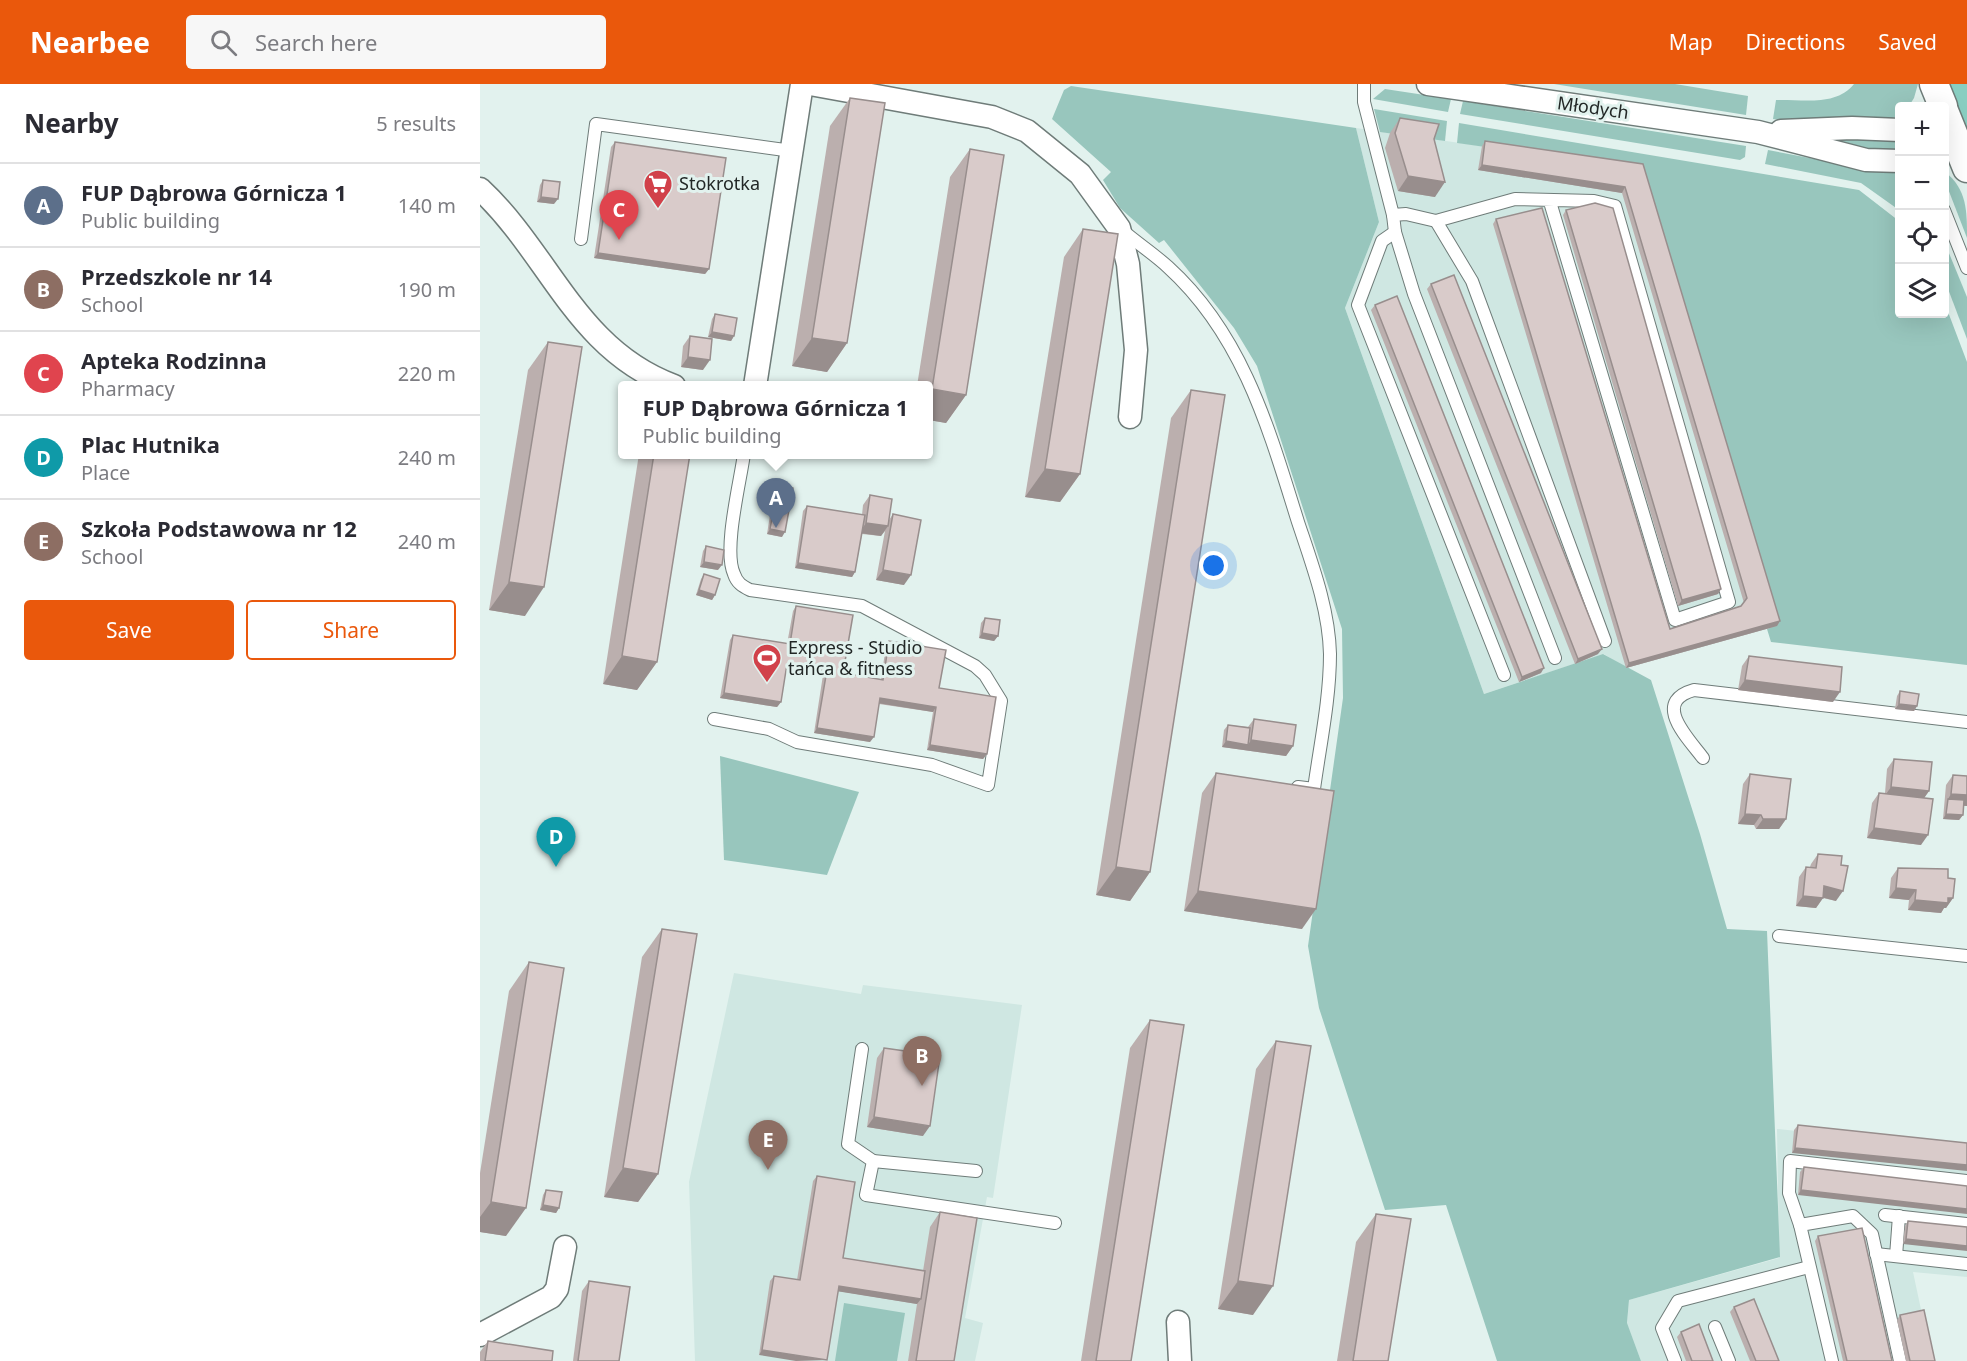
<!DOCTYPE html>
<html lang="en">
<head>
<meta charset="utf-8">
<style>
	:root { --surface:#fff; --page:#f7f7f7; --text:#2b2b33; --muted:#7c7c81; --line:#e1e1e2; --accent:#ea580c }
	body { margin:0; font-family:"Noto Sans",sans-serif; background:var(--page); color:var(--text) }
	.controls { position:absolute; right:18px; top:18px; display:grid; overflow:hidden; border-radius:6px; box-shadow:0 6px 24px #0002 }
	.controls button { width:54px; height:54px; display:grid; place-items:center; padding:0; border:0; border-bottom:2px solid var(--line); background:var(--surface); color:var(--text); font:30px sans-serif }
	.you { position:absolute; left:734px; top:482px; width:21px; height:21px; margin:-15px; border:4px solid #fff; border-radius:50%; background:#1a73e8; box-shadow:0 0 0 9px #1a73e833 }
	.badge { display:grid; place-items:center; width:39px; height:39px; border-radius:50%; background:var(--accent); color:#fff; font-size:20px; font-weight:700 }
	.pin { position:absolute; translate:-50% -50px; filter:drop-shadow(0 2px 3px #0008) }
	.pin::after { content:''; position:absolute; top:32px; width:21px; height:18px; background:inherit; clip-path:polygon(0 0,100% 0,50% 100%) }
	.popup { position:absolute; left:138px; top:297px; width:315px; height:78px; box-sizing:border-box; display:grid; place-content:center; border-radius:6px; background:var(--surface); filter:drop-shadow(0 2px 4px #0005); font-size:20px; white-space:nowrap; color:var(--muted) }
	.popup b { font-size:22px; color:var(--text) }
	.popup::after { content:''; position:absolute; left:50%; top:100%; margin-left:-12px; border:12px solid transparent; border-top-color:var(--surface) }
	.list { margin:0; padding:0; list-style:none }
	h2 { display:flex; justify-content:space-between; align-items:center; height:78px; margin:0; padding:0 24px; font-size:26px }
	h2 small { font-size:20px; font-weight:400; color:var(--muted) }
	.list li { display:grid; grid-template-columns:39px 1fr auto; gap:18px; align-items:center; box-sizing:border-box; height:84px; padding:0 24px; border-top:2px solid var(--line) }
	.list b { display:block; font-size:22px; white-space:nowrap }
	.list p { margin:0; font-size:20px; white-space:nowrap; color:var(--muted) }
	.list em { font-size:20px; font-style:normal; color:var(--muted) }
	.actions { display:flex; gap:12px; padding:18px 24px }
	.actions a { flex:1; padding:14px 0; border:2px solid var(--accent); border-radius:6px; text-align:center; font-size:21px; color:var(--accent) }
	.actions .main { background:var(--accent); color:#fff }
	.icon { flex:none; width:33px; height:33px; fill:none; stroke:currentColor; stroke-width:2; stroke-linecap:round; stroke-linejoin:round }
	.map { position:relative; flex:none; width:1487px; height:1277px; overflow:hidden }
	header { display:flex; align-items:center; gap:36px; box-sizing:border-box; height:84px; padding:0 30px; background:var(--accent); color:#fff }
	header strong { font-size:28px }
	nav { display:flex; gap:33px; margin-inline-start:auto; font-size:21px }
	.search { width:420px; height:54px; background:var(--page); display:flex; align-items:center; gap:15px; box-sizing:border-box; padding:0 21px; border-radius:6px; color:var(--muted); font-size:22px }
	main { display:flex }
	aside { flex:1; background:var(--surface) }
	.map>svg:first-child { display:block }
</style>
</head>
<body>
<header>
<strong>Nearbee</strong>
<div class="search"><svg class="icon" aria-label="search" viewBox="0 0 24 24"><circle cx="10" cy="10" r="6"/><path d="M15 15l6 6"/></svg>Search here</div>
<nav><a>Map</a><a>Directions</a><a>Saved</a></nav>
</header>
<main>
<aside>
<h2>Nearby<small>5 results</small></h2>
<ul class="list">
<li><span class="badge" style="background:#5c6f8a">A</span><div><b>FUP Dąbrowa Górnicza 1</b><p>Public building</p></div><em>140 m</em></li>
<li><span class="badge" style="background:#8d6e63">B</span><div><b>Przedszkole nr 14</b><p>School</p></div><em>190 m</em></li>
<li><span class="badge" style="background:#e0444e">C</span><div><b>Apteka Rodzinna</b><p>Pharmacy</p></div><em>220 m</em></li>
<li><span class="badge" style="background:#0f9aa8">D</span><div><b>Plac Hutnika</b><p>Place</p></div><em>240 m</em></li>
<li><span class="badge" style="background:#8d6e63">E</span><div><b>Szkoła Podstawowa nr 12</b><p>School</p></div><em>240 m</em></li>
</ul>
<div class="actions"><a class="main">Save</a><a>Share</a></div>
</aside>
<div class="map">
<svg width="1487" height="1277" viewBox="0 0 1487 1277">
	<rect width="100%" height="100%" fill="#e2f2ee"/>
	<g fill="#cfe7e2">
		<polygon points="876,44 1160,85 1297,542 1146,584 1124,570 1004,610 865,224 899,138"/>
		<polygon points="254,889 381,910 383,901 542,921 513,1114 507,1113 485,1234 503,1239 495,1277 215,1277 209,1098"/>
		<polygon points="1297,1045 1487,1065 1487,1193 1433,1188 1452,1277 1161,1277 1147,1240 1149,1216 1299,1174"/>
	</g>
	<g fill="#98c6bd">
		<polygon points="1074,0 1195,0 1268,12 1266,31"/>
		<path d="M1374 0H1438L1434 14 1429 22H1420L1419 31 1407 37 1314 38 1293 35 1296 16C1321 15 1356 23 1374 0Z"/>
		<polygon points="591,2 876,44 899,138 865,224 1004,610 1123,570 1171,596 1220,750 1247,845 1287,847 1300,1173 1149,1216 1147,1239 1161,1277 1017,1277 966,1121 905,1126 839,924 828,862 863,614 862,545 777,282 754,244 684,156 679,159 640,124 623,96 631,88 572,35 584,6"/>
		<polygon points="905,5 971,15 968,28 893,15"/>
		<polygon points="983,17 1266,62 1265,73 1260,76 980,30"/>
		<polygon points="894,25 967,37 965,57 900,48"/>
		<polygon points="979,39 1379,106 1419,137 1420,230 1464,230 1465,220 1487,278 1487,581 1291,558 1287,545 1297,541 1160,85 977,59"/>
		<polygon points="1333,53 1419,56 1419,68 1399,69"/>
		<polygon points="1288,66 1361,80 1419,85 1419,126 1381,99 1285,80"/>
		<path d="M1465 88C1487 105 1487 127 1487 154L1465 97Z"/>
		<polygon points="1464,157 1487,213 1487,255 1465,197"/>
		<polygon points="240,672 379,708 347,791 244,776"/>
		<polygon points="364,1219 425,1229 417,1277 355,1277"/>
	</g>
	<polygon fill="#89cec1" points="1467,0 1487,0 1487,51"/>
	<g fill="none" stroke-linecap="round" stroke-linejoin="round">
		<g stroke="#6f7c79" stroke-width="14">
			<g id="service">
				<polyline points="884,0 884,18 913,131 926,130 956,137 1035,115 1114,117 1135,122 1249,518 1195,536 1070,118"/>
				<polyline points="1464,126 1487,184"/>
				<polyline points="913,131 915,148 934,210 1075,574"/>
				<polyline points="956,137 992,197 1125,557"/>
				<path d="M642 146C657 159 674 170 688 183 763 251 789 345 818 438 832 480 849 525 850 570 850 615 840 661 834 705L818 703"/>
				<polyline points="915,148 902,157 878,221 1024,591"/>
				<polyline points="101,155 116,40 312,67"/>
				<path d="M234 635 289 645 317 658 452 681 508 701 521 617 505 591 495 582 382 522 270 506C262 502 257 499 254 490 243 466 260 399 264 370"/>
				<path d="M1223 674C1208 654 1171 618 1214 606L1487 638"/>
				<polyline points="1299,852 1487,872"/>
				<polyline points="382,965 368,1060 393,1077 386,1111 575,1139"/>
				<polyline points="393,1077 496,1087"/>
				<polyline points="1405,1131 1487,1140"/>
				<polyline points="1320,1141 1309,1109 1310,1077 1487,1097"/>
				<polyline points="1396,1170 1487,1180"/>
				<polyline points="1416,1172 1419,1132"/>
				<polyline points="1235,1243 1249,1277"/>
				<polyline points="1195,1277 1182,1244 1198,1217 1329,1183"/>
				<polyline points="1352,1277 1320,1141 1373,1132 1392,1150 1420,1277"/>
			</g>
		</g>
		<g stroke="#6f7c79" stroke-width="25">
			<g id="minor">
				<polyline points="330,0 512,33 547,47 600,90 639,144 648,180 656,266 650,333"/>
				<polyline points="948,0 1278,48 1386,76 1420,77"/>
				<polyline points="1301,47 1372,44 1420,46"/>
				<path d="M0 105C70 170 96 266 194 302"/>
				<polyline points="275,302 322,0"/>
				<polyline points="698,1238 700,1277"/>
				<polyline points="0,1251 71,1213 77,1205 85,1163"/>
			</g>
		</g>
		<g stroke="#6f7c79" stroke-width="31">
			<g id="tertiary">
				<polyline points="1454,0 1463,22"/>
				<polyline points="1464,27 1487,84"/>
			</g>
		</g>
		<use href="#service" stroke="#fff" stroke-width="12"/>
		<use href="#minor" stroke="#fff" stroke-width="22"/>
		<use href="#tertiary" stroke="#fff" stroke-width="28"/>
	</g>
	<g fill="#bbafae">
		<polygon points="370,14 367,259 347,288 312,282 350,42"/>
		<polygon points="920,34 954,55 955,113 918,107 905,64 910,49"/>
		<polygon points="1005,57 1163,80 1300,537 1297,542 1146,584 1013,140 1016,135 1190,545 1261,522 1264,519 1142,109 998,86 1002,62"/>
		<polygon points="135,58 229,185 225,190 114,174 131,63"/>
		<polygon points="490,65 486,311 466,339 449,336 449,302 437,302 470,93"/>
		<polygon points="63,96 74,120 57,118 60,101"/>
		<polygon points="1086,126 1241,505 1238,510 1198,522 1083,131"/>
		<polygon points="603,145 600,390 580,418 545,413 584,173"/>
		<polygon points="951,200 1118,570 1095,580 947,205"/>
		<polygon points="895,221 1061,589 1039,598 891,226"/>
		<polygon points="235,230 254,252 251,257 228,253 232,235"/>
		<polygon points="210,252 223,286 201,283 203,262"/>
		<polygon points="68,258 45,532 9,526 48,286"/>
		<polygon points="711,306 670,788 650,817 616,811 691,334"/>
		<polygon points="159,370 210,370 177,578 157,606 123,600"/>
		<polygon points="298,401 302,453 287,450 294,406"/>
		<polygon points="390,411 409,436 413,430 424,501 396,496 405,447 401,452 382,450 375,488 372,493 315,484 323,427 327,422 382,431 383,421"/>
		<polygon points="226,462 238,486 220,483 223,467"/>
		<polygon points="224,490 235,511 232,516 216,511 221,495"/>
		<polygon points="316,522 363,589 401,595 406,562 409,557 459,604 507,670 503,675 447,666 453,628 399,620 390,658 334,649 343,591 306,585 301,618 297,623 240,614 250,556 253,551 307,560 313,527"/>
		<polygon points="505,534 518,552 514,557 499,554 501,539"/>
		<polygon points="1269,572 1353,618 1258,606 1262,582"/>
		<polygon points="1420,607 1437,622 1434,627 1415,625 1417,612"/>
		<polygon points="774,635 813,662 806,672 742,663 744,646 748,641 768,643"/>
		<polygon points="1414,675 1449,707 1444,714 1441,761 1387,754 1392,719 1399,709 1405,709 1407,685"/>
		<polygon points="736,689 822,845 704,827 722,709"/>
		<polygon points="1270,690 1306,735 1299,745 1276,745 1274,741 1258,740 1263,700"/>
		<polygon points="1473,691 1487,692 1487,722 1484,722 1483,731 1479,736 1463,735 1466,701"/>
		<polygon points="1338,770 1356,817 1343,814 1336,824 1316,822 1319,793 1326,783 1330,783 1331,780"/>
		<polygon points="1418,784 1473,814 1466,824 1464,824 1461,829 1428,826 1429,816 1409,814 1411,794"/>
		<polygon points="182,845 178,1090 158,1118 124,1113 162,873"/>
		<polygon points="49,878 26,1152 0,1148 0,1089 29,907"/>
		<polygon points="670,936 651,1277 601,1277 650,964"/>
		<polygon points="796,957 773,1231 738,1225 776,985"/>
		<polygon points="404,964 443,1052 387,1043 397,974"/>
		<polygon points="1318,1041 1487,1059 1312,1069 1314,1046"/>
		<polygon points="1324,1083 1487,1102 1318,1111 1320,1088"/>
		<polygon points="337,1092 363,1174 443,1187 450,1143 460,1128 474,1277 428,1277 437,1220 358,1207 279,1271 290,1197 294,1192 317,1196 333,1097"/>
		<polygon points="66,1106 79,1124 76,1129 60,1126 63,1111"/>
		<polygon points="896,1130 908,1277 857,1277 876,1158"/>
		<polygon points="1428,1137 1487,1143 1423,1160 1425,1142"/>
		<polygon points="1338,1152 1412,1277 1363,1277 1335,1157"/>
		<polygon points="109,1197 139,1277 93,1277 102,1207"/>
		<polygon points="1254,1223 1299,1277 1270,1277 1250,1228"/>
		<polygon points="1420,1231 1455,1277 1426,1277 1417,1236"/>
		<polygon points="1201,1248 1233,1277 1206,1277 1197,1253"/>
		<polygon points="8,1257 72,1277 0,1277 0,1268"/>
	</g>
	<g fill="#988e8d">
		<polygon points="1002,81 1145,103 1142,109 998,86"/>
		<polygon points="928,92 965,98 955,113 918,107"/>
		<polygon points="61,113 78,115 74,120 57,118"/>
		<polygon points="118,169 229,185 225,190 114,174"/>
		<polygon points="232,248 254,252 251,257 228,253"/>
		<polygon points="332,254 367,259 347,288 312,282"/>
		<polygon points="208,273 230,276 223,286 201,283"/>
		<polygon points="452,305 486,311 466,339 449,336 449,309"/>
		<polygon points="565,385 600,390 580,418 545,413"/>
		<polygon points="386,439 408,442 401,452 379,449"/>
		<polygon points="290,445 305,448 302,453 287,450"/>
		<polygon points="224,478 242,481 238,486 220,483"/>
		<polygon points="318,479 375,488 372,493 315,484"/>
		<polygon points="403,486 431,491 424,501 396,496"/>
		<polygon points="29,498 64,503 45,532 9,526"/>
		<polygon points="1241,505 1238,510 1198,522 1202,516"/>
		<polygon points="219,506 235,511 232,516 216,511"/>
		<polygon points="1300,537 1297,542 1146,584 1149,579"/>
		<polygon points="502,549 518,552 514,557 499,554"/>
		<polygon points="1122,565 1118,570 1095,580 1098,575"/>
		<polygon points="142,572 177,578 157,606 123,600"/>
		<polygon points="307,580 347,586 343,591 303,585"/>
		<polygon points="1064,584 1061,589 1039,598 1042,593"/>
		<polygon points="1265,596 1360,608 1353,618 1258,606"/>
		<polygon points="244,609 301,618 297,623 240,614"/>
		<polygon points="400,614 456,623 453,628 397,619"/>
		<polygon points="1419,620 1437,622 1434,627 1415,625"/>
		<polygon points="337,644 394,653 390,658 334,649"/>
		<polygon points="771,656 813,662 806,672 742,663 746,657 768,661"/>
		<polygon points="450,661 507,670 503,675 447,666"/>
		<polygon points="1411,703 1449,707 1442,717 1404,713"/>
		<polygon points="1471,710 1487,711 1487,722 1467,720 1468,715"/>
		<polygon points="1265,730 1281,731 1274,741 1258,740"/>
		<polygon points="1466,730 1483,731 1479,736 1463,735"/>
		<polygon points="1283,735 1306,735 1299,745 1276,745"/>
		<polygon points="1394,744 1448,751 1441,761 1387,754"/>
		<polygon points="636,783 670,788 650,817 616,811"/>
		<polygon points="1344,802 1363,807 1356,817 1337,812"/>
		<polygon points="1416,804 1436,806 1429,816 1409,814"/>
		<polygon points="718,807 836,825 822,845 704,827"/>
		<polygon points="1323,812 1343,814 1336,824 1316,822"/>
		<polygon points="1468,814 1473,814 1466,824 1464,824 1461,829 1428,826 1435,816"/>
		<polygon points="394,1033 450,1042 443,1052 387,1043"/>
		<polygon points="1315,1064 1487,1081 1487,1087 1312,1069"/>
		<polygon points="143,1084 178,1090 158,1118 124,1113"/>
		<polygon points="1321,1106 1487,1125 1487,1130 1318,1111"/>
		<polygon points="11,1118 46,1124 26,1152 0,1148 0,1133"/>
		<polygon points="63,1121 79,1124 76,1129 60,1126"/>
		<polygon points="1426,1155 1487,1162 1487,1167 1423,1160"/>
		<polygon points="758,1197 793,1202 773,1231 738,1225"/>
		<polygon points="359,1202 441,1215 437,1220 356,1207"/>
		<polygon points="282,1266 347,1276 316,1277 279,1271"/>
	</g>
	<g fill="#d9cbca" stroke="#988e8d" stroke-width="1.5">
		<polygon points="370,14 405,19 367,259 332,254"/>
		<polygon points="920,34 959,40 954,55 965,98 928,92 915,49"/>
		<polygon points="1005,57 1163,80 1300,537 1149,579 1016,135 1062,124 1190,545 1261,522 1267,514 1145,103 1002,81"/>
		<polygon points="135,58 246,74 229,185 118,169"/>
		<polygon points="490,65 524,71 486,311 452,305"/>
		<polygon points="63,96 80,98 78,115 61,113"/>
		<polygon points="1115,119 1133,124 1241,505 1202,516 1086,126"/>
		<polygon points="603,145 638,150 600,390 565,385"/>
		<polygon points="974,191 1122,565 1098,575 951,200"/>
		<polygon points="917,212 1064,584 1042,593 895,221"/>
		<polygon points="235,230 257,234 254,252 232,248"/>
		<polygon points="210,252 232,255 230,276 208,273"/>
		<polygon points="68,258 102,263 64,503 29,498"/>
		<polygon points="711,306 745,311 670,788 636,783"/>
		<polygon points="174,370 210,370 177,578 142,572"/>
		<polygon points="298,401 313,404 305,448 290,445"/>
		<polygon points="390,411 412,415 408,442 386,439"/>
		<polygon points="327,422 385,431 375,488 318,479"/>
		<polygon points="413,430 441,436 431,491 403,486"/>
		<polygon points="226,462 244,466 242,481 224,478"/>
		<polygon points="224,490 240,495 235,511 219,506"/>
		<polygon points="316,522 373,531 363,589 403,596 409,557 466,566 459,604 516,613 507,670 450,661 456,623 400,614 394,653 337,644 347,586 307,580 301,618 244,609 253,551 310,560"/>
		<polygon points="505,534 520,536 518,552 502,549"/>
		<polygon points="1269,572 1362,583 1360,608 1265,596"/>
		<polygon points="1420,607 1439,610 1437,622 1419,620"/>
		<polygon points="774,635 816,641 813,662 771,656"/>
		<polygon points="748,641 770,644 768,661 746,657"/>
		<polygon points="1414,675 1452,678 1449,707 1411,703"/>
		<polygon points="736,689 854,707 836,825 718,807"/>
		<polygon points="1270,690 1311,695 1306,735 1283,735 1281,731 1265,730"/>
		<polygon points="1473,691 1487,692 1487,711 1471,710"/>
		<polygon points="1399,709 1453,715 1448,751 1394,744"/>
		<polygon points="1468,715 1484,716 1483,731 1466,730"/>
		<polygon points="1338,770 1362,772 1361,781 1368,782 1363,807 1344,802 1343,814 1323,812 1326,783 1336,784"/>
		<polygon points="1418,784 1468,785 1468,794 1475,795 1473,814 1468,814 1468,819 1435,816 1436,806 1416,804"/>
		<polygon points="182,845 217,850 178,1090 143,1084"/>
		<polygon points="49,878 84,884 46,1124 11,1118"/>
		<polygon points="670,936 704,941 651,1277 616,1277"/>
		<polygon points="796,957 831,962 793,1202 758,1197"/>
		<polygon points="404,964 460,972 450,1042 394,1033"/>
		<polygon points="1318,1041 1487,1059 1487,1081 1315,1064"/>
		<polygon points="1324,1083 1487,1102 1487,1125 1321,1106"/>
		<polygon points="337,1092 375,1098 363,1174 445,1187 441,1215 359,1202 347,1276 282,1266 294,1192 320,1196"/>
		<polygon points="66,1106 82,1108 79,1124 63,1121"/>
		<polygon points="460,1128 497,1134 474,1277 436,1277"/>
		<polygon points="896,1130 931,1135 908,1277 873,1277"/>
		<polygon points="1428,1137 1487,1143 1487,1162 1426,1155"/>
		<polygon points="1382,1144 1412,1277 1367,1277 1338,1152"/>
		<polygon points="109,1197 150,1203 139,1277 98,1277"/>
		<polygon points="1274,1215 1299,1277 1276,1277 1254,1223"/>
		<polygon points="1444,1226 1455,1277 1430,1277 1420,1231"/>
		<polygon points="1219,1240 1233,1277 1212,1277 1201,1248"/>
		<polygon points="8,1257 73,1267 72,1277 5,1277"/>
	</g>
	<defs>
		<g id="supermarket-pin" transform="scale(1.5)"><path d="M0 17L-7.5 6A9.5 9.5 0 1 1 7.5 6Z" fill="#d1414a" stroke="#e2f2ee"/><path d="M-6-5.5h2.5l.6 2H6L4.5 2H-2.5L-4.4-4H-6ZM-1.5 3.2a1.3 1.3 0 1 0 .1 0ZM3 3.2a1.3 1.3 0 1 0 .1 0Z" fill="#fff"/></g>
		<g id="stadium-pin" transform="scale(1.5)"><path d="M0 17L-7.5 6A9.5 9.5 0 1 1 7.5 6Z" fill="#d1414a" stroke="#e2f2ee"/><path d="M0-5a6.5 5 0 1 0 0 10a6.5 5 0 1 0 0-10ZM-3.5-1.8h7v3.6h-7Z" fill="#fff"/></g>
	</defs>
	<g fill-rule="evenodd">
		<use href="#supermarket-pin" x="178" y="100"/>
		<use href="#stadium-pin" x="287" y="574"/>
	</g>
	<g text-anchor="middle" stroke-width="6" stroke-linejoin="round" paint-order="stroke">
		<g font-size="18" fill="#222726" stroke="#e2f2ee">
			<text transform="translate(1113 24) rotate(8)" y="6">Młodych</text>
		</g>
		<g font-size="18" fill="#222726" stroke="#e2f2ee" text-anchor="start">
			<text x="199" y="106">Stokrotka</text>
			<text x="308" y="570">Express - Studio<tspan x="308" dy="21">tańca &amp; fitness</tspan></text>
		</g>
	</g>
</svg>
<div class="controls">
<button>+</button>
<button>−</button>
<button><svg class="icon" aria-label="locate" viewBox="0 0 24 24"><circle cx="12" cy="12" r="6"/><path d="M12 2v4M12 18v4M2 12h4M18 12h4"/></svg></button>
<button><svg class="icon" aria-label="layers" viewBox="0 0 24 24"><path d="M12 4l9 5-9 5-9-5zM3 14l9 5 9-5"/></svg></button>
</div>
<div class="you"></div>
<div class="pin badge" style="left:296px;top:444px;background:#5c6f8a">A</div>
<div class="popup"><b>FUP Dąbrowa Górnicza 1</b>Public building</div>
<div class="pin badge" style="left:442px;top:1002px;background:#8d6e63">B</div>
<div class="pin badge" style="left:139px;top:156px;background:#e0444e">C</div>
<div class="pin badge" style="left:76px;top:783px;background:#0f9aa8">D</div>
<div class="pin badge" style="left:288px;top:1086px;background:#8d6e63">E</div>
</div>
</main>
</body>
</html>
